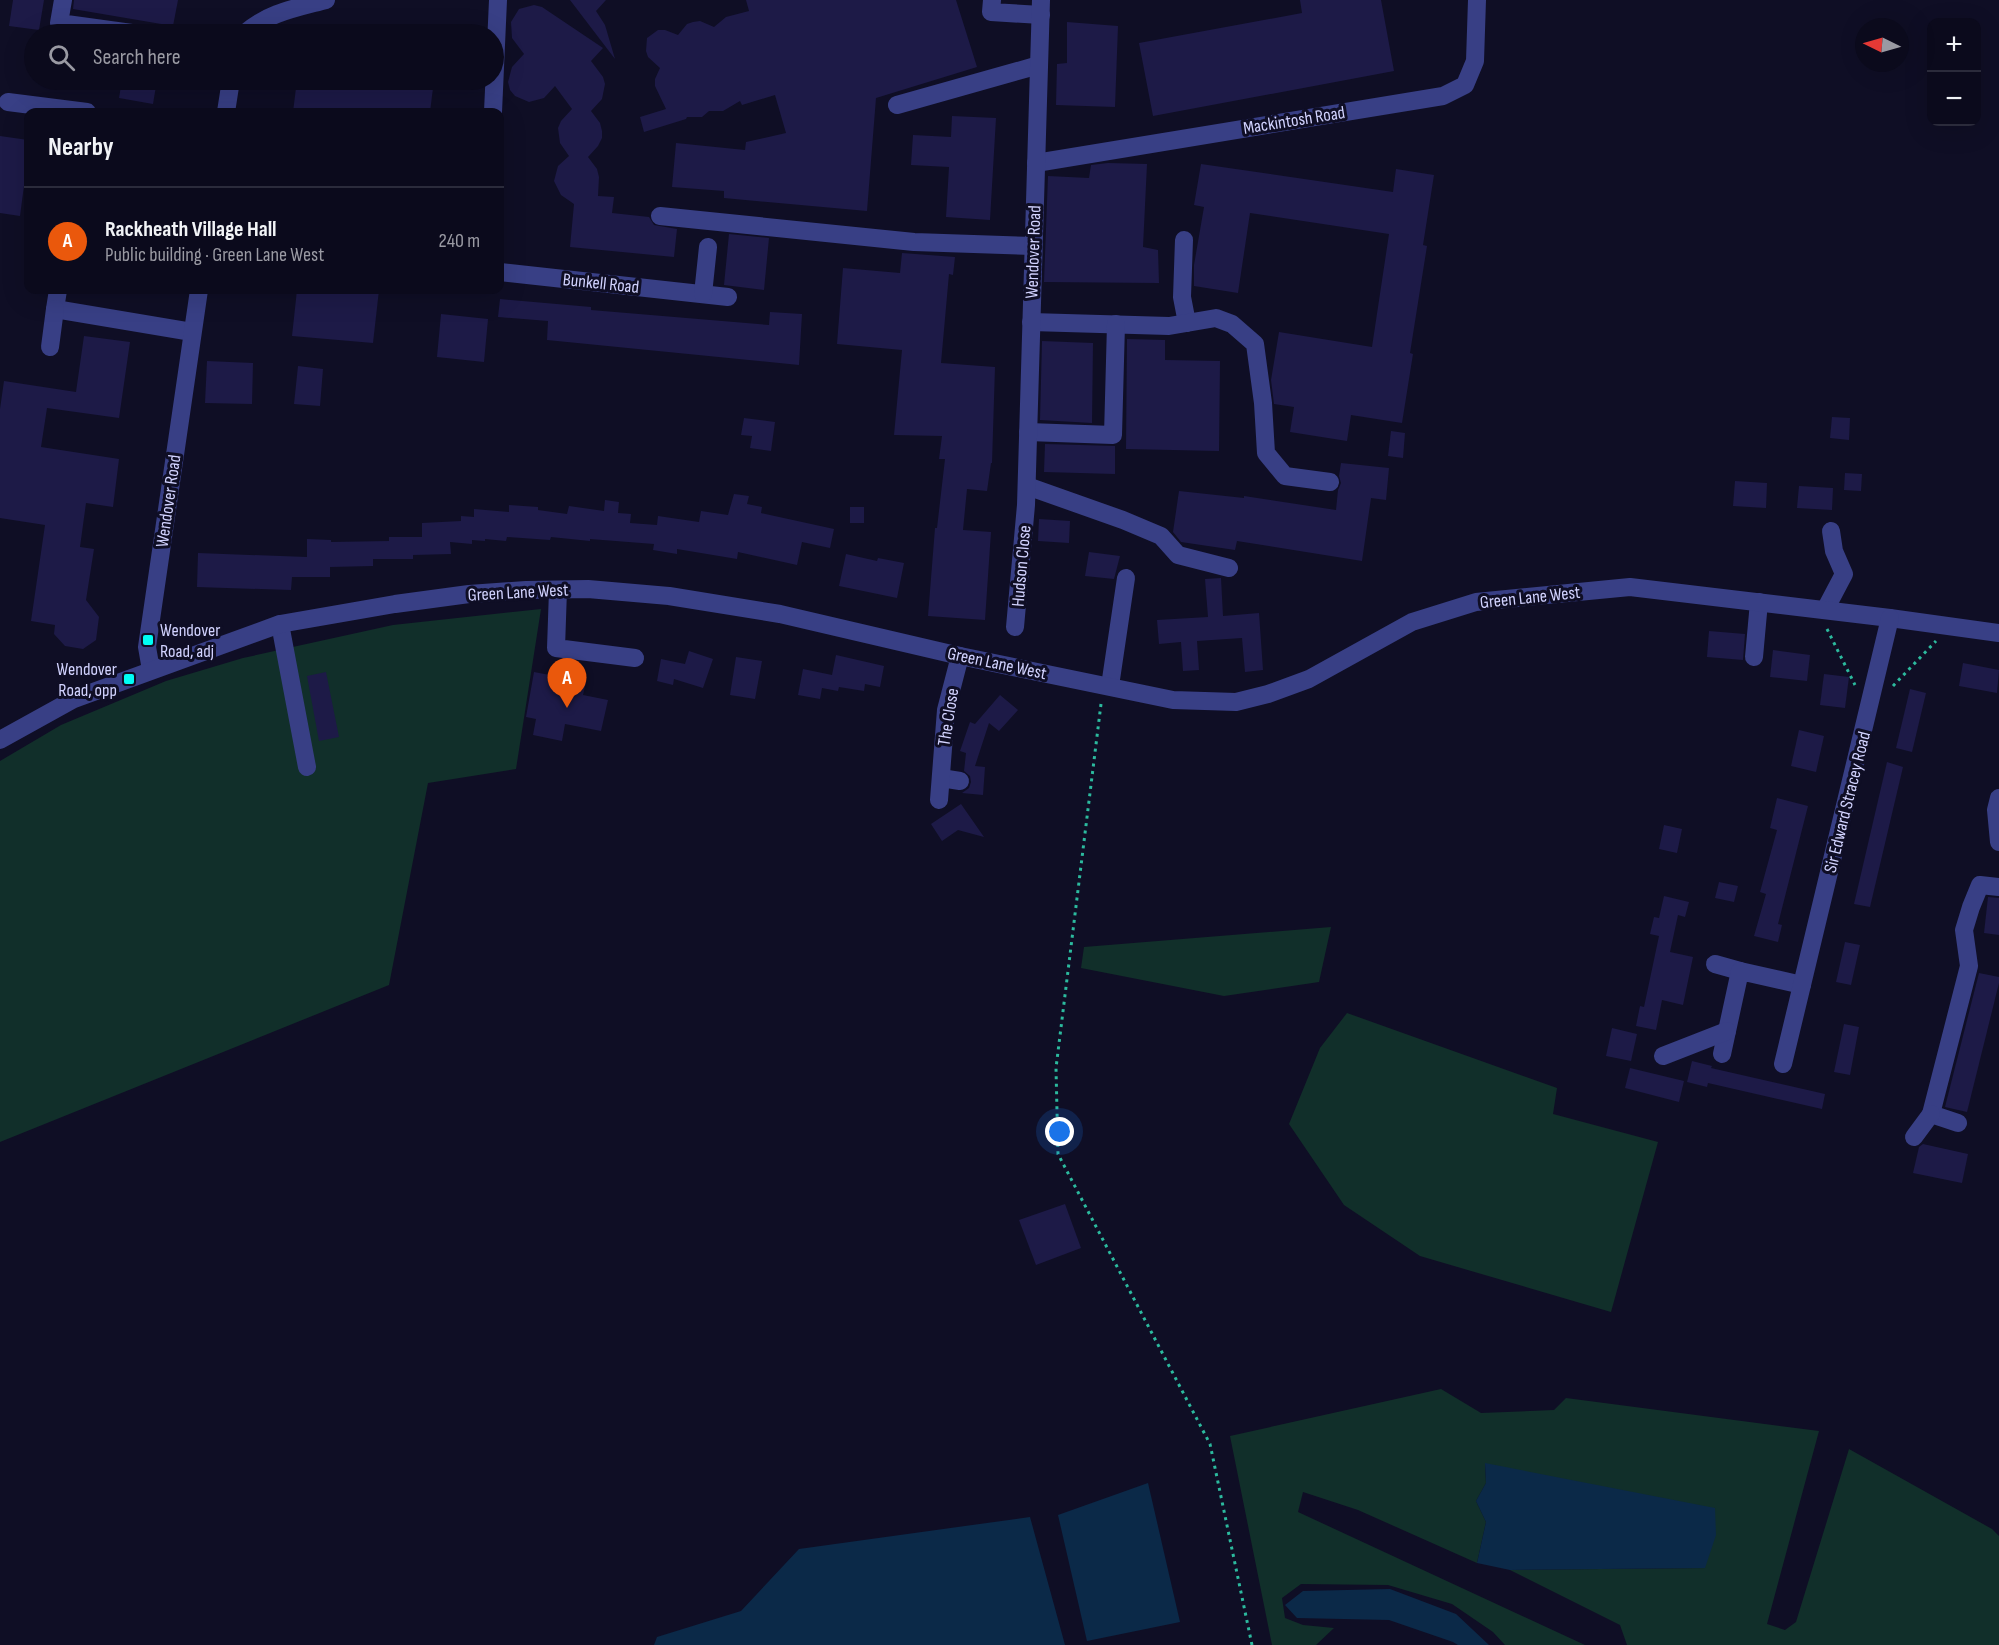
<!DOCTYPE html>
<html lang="en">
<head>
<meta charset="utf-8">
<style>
	:root { --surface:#0b0a1c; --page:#191829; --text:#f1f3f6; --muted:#9a9aa3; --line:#2b2b3b; --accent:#ea580c }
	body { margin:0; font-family:"Sofia Sans Condensed",sans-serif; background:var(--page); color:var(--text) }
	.controls { position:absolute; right:18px; top:18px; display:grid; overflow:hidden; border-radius:12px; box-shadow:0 6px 24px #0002 }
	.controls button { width:54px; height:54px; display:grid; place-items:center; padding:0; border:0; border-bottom:2px solid var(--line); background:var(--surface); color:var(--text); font:30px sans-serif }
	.compass { position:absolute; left:1855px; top:18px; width:54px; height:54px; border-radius:50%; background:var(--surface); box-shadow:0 6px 24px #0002; rotate:275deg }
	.you { position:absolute; left:1060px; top:1132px; width:21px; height:21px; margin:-15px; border:4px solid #fff; border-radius:50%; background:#1a73e8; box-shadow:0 0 0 9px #1a73e833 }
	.badge { display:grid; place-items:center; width:39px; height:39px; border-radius:50%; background:var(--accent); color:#fff; font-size:20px; font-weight:700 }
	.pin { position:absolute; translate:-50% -50px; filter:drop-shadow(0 2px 3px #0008) }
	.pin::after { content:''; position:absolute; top:32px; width:21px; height:18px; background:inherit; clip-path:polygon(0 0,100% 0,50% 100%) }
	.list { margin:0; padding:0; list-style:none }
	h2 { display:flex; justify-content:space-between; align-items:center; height:78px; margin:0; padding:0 24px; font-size:26px }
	h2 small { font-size:20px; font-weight:400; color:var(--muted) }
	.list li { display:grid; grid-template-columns:39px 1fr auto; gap:18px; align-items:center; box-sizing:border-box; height:108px; padding:0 24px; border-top:2px solid var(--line) }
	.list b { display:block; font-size:22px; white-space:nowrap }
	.list p { margin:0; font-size:20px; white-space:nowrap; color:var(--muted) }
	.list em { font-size:20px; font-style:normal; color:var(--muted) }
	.icon { flex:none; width:33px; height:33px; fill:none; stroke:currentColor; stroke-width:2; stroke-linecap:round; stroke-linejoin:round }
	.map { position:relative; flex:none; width:1999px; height:1645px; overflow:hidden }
	.search { position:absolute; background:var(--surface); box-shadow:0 6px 24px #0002; left:24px; top:24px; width:480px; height:66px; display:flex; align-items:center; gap:15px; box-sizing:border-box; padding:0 21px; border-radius:33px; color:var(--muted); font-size:22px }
	.panel { position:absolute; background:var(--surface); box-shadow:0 6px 24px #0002; left:24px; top:108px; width:480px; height:186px; border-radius:12px }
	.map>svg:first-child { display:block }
</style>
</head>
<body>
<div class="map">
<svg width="1999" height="1645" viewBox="0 0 1999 1645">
	<rect width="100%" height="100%" fill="#0f0e25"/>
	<g fill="#112f2a">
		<polygon points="541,609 516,769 428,783 389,985 0,1142 0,761 61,725 166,681 243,658 393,625"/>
		<polygon points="1331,927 1319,982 1224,996 1081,968 1084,947"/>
		<polygon points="1347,1013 1557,1088 1553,1114 1658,1142 1611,1312 1420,1256 1344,1205 1289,1124 1320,1048"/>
		<polygon points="1441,1389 1481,1413 1554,1410 1566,1398 1819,1431 1767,1624 1785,1630 1796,1622 1849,1449 1992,1529 1999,1536 1999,1645 1627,1645 1620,1625 1510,1570 1705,1568 1485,1464 1486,1483 1476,1501 1486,1522 1477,1563 1358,1510 1303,1492 1298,1512 1585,1645 1505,1645 1493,1632 1452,1604 1388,1585 1301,1584 1282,1598 1285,1618 1303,1625 1334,1628 1316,1645 1272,1645 1230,1436"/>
	</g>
	<g fill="#0b2948">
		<polygon points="1485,1463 1715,1508 1716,1535 1705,1568 1510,1570 1477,1563 1486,1522 1476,1501 1486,1483"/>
		<polygon points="1148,1483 1180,1622 1087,1641 1058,1515"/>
		<polygon points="1030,1517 1065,1645 654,1645 657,1637 741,1611 799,1549"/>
		<polygon points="1390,1589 1456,1614 1489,1645 1458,1645 1453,1642 1389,1620 1297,1618 1285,1605 1303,1591"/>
	</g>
	<g fill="#1d1a47">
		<polygon points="13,0 44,0 39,30 9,26"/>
		<polygon points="74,0 178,0 173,26 73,9"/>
		<polygon points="570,0 606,0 596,11 605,25 615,59"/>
		<polygon points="746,0 956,0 977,67 876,98 867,211 724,198 724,191 672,187 676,143 745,150 746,142 786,133 775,95 742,105 740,101 723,111 709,111 702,117 687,117 686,119 644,132 640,117 666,109 655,86 655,79 660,68 648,57 646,51 647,38 658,30 665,30 678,35 687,24 693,22 700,21 714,27 726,17 749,11"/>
		<polygon points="1300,0 1381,0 1394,71 1153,116 1139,43 1302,13"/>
		<polygon points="534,5 542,7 603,48 591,61 603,77 605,84 602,99 591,111 600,123 602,131 602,138 598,146 588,157 597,169 599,177 598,196 614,197 612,213 649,217 654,225 677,229 674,257 570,247 574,204 561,195 554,181 558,166 569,156 560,143 558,128 561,121 572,109 555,86 544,98 529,102 515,96 510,90 508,82 512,67 524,54 512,38 511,22 519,9"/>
		<polygon points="1067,22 1118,26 1115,107 1056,105 1057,64 1067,63"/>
		<polygon points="122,80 157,80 153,104 119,98"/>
		<polygon points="297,80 434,80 430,112 293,112"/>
		<polygon points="952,116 996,118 990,220 946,217 949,167 911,165 913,135 951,137"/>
		<polygon points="0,136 28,140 28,179 25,178 20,216 0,213"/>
		<polygon points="1108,163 1147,164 1143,247 1158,250 1159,283 1044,282 1048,176 1089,178 1091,165"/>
		<polygon points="1201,164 1393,192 1396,169 1434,175 1423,245 1427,246 1410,353 1413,354 1402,423 1351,415 1347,441 1290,432 1294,407 1274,404 1271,380 1279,332 1372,347 1389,234 1250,213 1238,293 1194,286 1194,265 1204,207 1194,205"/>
		<polygon points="729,234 769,238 764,290 724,285"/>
		<polygon points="902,253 955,257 953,275 949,274 941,363 995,367 992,463 991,463 987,491 967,489 963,530 991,532 985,620 928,616 935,528 937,528 945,459 939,459 942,436 894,435 902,350 837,344 843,268 900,273"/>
		<polygon points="297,290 379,290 373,343 292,336"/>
		<polygon points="500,299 591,307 591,310 769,325 770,312 802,314 799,365 547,340 548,321 498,317"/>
		<polygon points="441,314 488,319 484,362 437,357"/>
		<polygon points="84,336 130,342 119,418 47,408 41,447 119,459 113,507 86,503 80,547 94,549 86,600 99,617 96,640 83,649 65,646 54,634 55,625 31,621 45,525 0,518 0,409 4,381 76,392"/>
		<polygon points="1127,339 1165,340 1165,360 1220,361 1219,451 1126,449"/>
		<polygon points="1042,341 1093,343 1092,423 1040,420"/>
		<polygon points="207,361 253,363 252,404 205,403"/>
		<polygon points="298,366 323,369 320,406 294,404"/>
		<polygon points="1832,417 1850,418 1849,440 1830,438"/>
		<polygon points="744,418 775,422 771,451 750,448 752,436 741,435"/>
		<polygon points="1391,431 1405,433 1403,458 1388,456"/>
		<polygon points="1045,444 1115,446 1115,474 1044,472"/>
		<polygon points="1341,463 1389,468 1386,500 1371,498 1362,561 1237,541 1235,550 1181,542 1173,532 1179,491 1244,498 1244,496 1336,510 1338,490 1341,483 1339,476"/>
		<polygon points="1845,473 1862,474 1861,491 1844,490"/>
		<polygon points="1735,481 1767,483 1766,508 1733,506"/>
		<polygon points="1799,486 1833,488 1832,510 1797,508"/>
		<polygon points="734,494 749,496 747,504 762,507 761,513 834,529 830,548 802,542 797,565 738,552 737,559 677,549 677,554 653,550 654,544 590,539 590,541 551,537 550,540 507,537 506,541 485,539 485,541 472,540 472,544 450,542 451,554 413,555 413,559 373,559 373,566 330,567 330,577 292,577 291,590 197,587 198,553 307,557 307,539 331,540 331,542 389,541 389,537 422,537 422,523 461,521 461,516 474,517 474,509 509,512 509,505 538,507 538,510 567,514 569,506 604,511 605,500 619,502 618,513 631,514 630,523 657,525 658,516 699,522 701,511 728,515"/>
		<rect x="850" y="507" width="14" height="16"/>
		<polygon points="1039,519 1070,521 1069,543 1038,541"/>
		<polygon points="1089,552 1120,556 1114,579 1085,576"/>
		<polygon points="846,554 877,561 878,558 904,563 897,598 839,586"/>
		<polygon points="1221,578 1223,616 1259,613 1263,670 1245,672 1242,638 1197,641 1199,670 1183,671 1181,642 1159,644 1157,620 1208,617 1205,579"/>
		<polygon points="1709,631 1745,634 1743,660 1707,657"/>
		<polygon points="1773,650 1810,655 1807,681 1770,677"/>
		<polygon points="689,651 713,659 703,688 674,679 673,685 657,681 661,659 685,664"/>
		<polygon points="836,655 884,666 880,687 865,684 864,691 839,687 838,691 822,688 820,699 798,695 803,669 832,675"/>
		<polygon points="736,657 762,661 755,699 730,695"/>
		<polygon points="1963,663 1999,670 1997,693 1959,686"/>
		<polygon points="326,672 339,737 319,741 307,676"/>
		<polygon points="534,672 586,682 583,695 608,700 601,731 565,724 562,741 533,735 536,719 526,717"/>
		<polygon points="1824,674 1849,677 1845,708 1820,705"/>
		<polygon points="1910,689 1926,693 1912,752 1896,748"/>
		<polygon points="1000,695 1018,710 999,731 989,723 975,766 985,767 983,795 962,793 969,788 971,782 970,776 964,771 966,753 960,751 970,722 975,724"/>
		<polygon points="1799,730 1824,736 1816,772 1791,766"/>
		<polygon points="1887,762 1903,767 1870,907 1854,904"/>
		<polygon points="1777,798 1808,806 1778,924 1782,925 1778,942 1754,936 1766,894 1760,892 1777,830 1770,828"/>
		<polygon points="961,804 984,837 958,830 942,841 931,824"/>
		<polygon points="1664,825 1682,829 1677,853 1659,849"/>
		<polygon points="1719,882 1738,886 1734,902 1715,898"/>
		<polygon points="1664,896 1689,902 1685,917 1678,915 1670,952 1693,957 1683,1005 1662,1000 1656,1030 1636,1026 1640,1006 1644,1007 1659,936 1650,934 1654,917 1659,918"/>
		<polygon points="1988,897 1999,898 1999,935 1984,933"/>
		<polygon points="1845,942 1860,945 1851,985 1836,982"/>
		<polygon points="1979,973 1999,977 1999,983 1967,1112 1945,1107"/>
		<polygon points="1844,1024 1859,1027 1850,1075 1834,1072"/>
		<polygon points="1612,1028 1637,1034 1631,1061 1606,1056"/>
		<polygon points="1692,1061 1712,1066 1711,1068 1825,1094 1822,1109 1708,1083 1707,1087 1687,1082"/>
		<polygon points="1630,1068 1684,1081 1679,1102 1625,1088"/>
		<polygon points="1923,1144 1968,1154 1962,1183 1913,1173 1919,1147"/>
		<polygon points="1065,1204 1081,1248 1036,1265 1019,1220"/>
	</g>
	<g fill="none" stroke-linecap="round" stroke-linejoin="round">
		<g stroke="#2cba9e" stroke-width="3" stroke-dasharray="3 4.5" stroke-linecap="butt">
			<polyline points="1827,629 1855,685"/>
			<polyline points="1893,686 1936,641"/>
			<polyline points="1101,704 1056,1068 1058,1154 1210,1444 1252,1645"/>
		</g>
		<g stroke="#383f85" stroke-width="18">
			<polyline points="63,0 59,23 139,34"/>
			<polyline points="992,0 991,12 1041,15"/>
			<path d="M244 34C267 13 296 8 326 0"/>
			<polyline points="8,102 87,112"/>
			<polyline points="897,105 1039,65"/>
			<polyline points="226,112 231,80"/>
			<polyline points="493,112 498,0"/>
			<polyline points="1036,163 1443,96 1465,85 1475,61 1477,0"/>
			<polyline points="660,216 914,242 1033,246"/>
			<polyline points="1184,240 1182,297 1187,323"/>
			<polyline points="500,272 728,297"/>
			<polyline points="58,290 55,309 192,332"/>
			<polyline points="703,294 708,247"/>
			<polyline points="1031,322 1169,326 1216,318 1232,324 1255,344 1263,403 1266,453 1285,476 1330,482"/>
			<polyline points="50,347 55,309"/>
			<polyline points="1028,432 1113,435 1116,324"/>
			<polyline points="1027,486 1123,520 1161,536 1178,555 1229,568"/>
			<polyline points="558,590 556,648 635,658"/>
			<polyline points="1825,610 1844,574 1834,551 1831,531"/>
			<polyline points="280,624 307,767"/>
			<polyline points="1015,627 1026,505 1041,0"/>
			<polyline points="1754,657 1759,602"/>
			<polyline points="151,670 147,647 199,290"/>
			<polyline points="1110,686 1126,578"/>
			<polyline points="0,740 74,699 280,624 395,604 469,594 526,590 588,589 669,596 780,614 960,656 1173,700 1236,702 1268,694 1309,679 1412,622 1476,602 1630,587 1890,618 1999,633"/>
			<polyline points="941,778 960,781"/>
			<polyline points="1999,798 1996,810 1999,842"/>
			<polyline points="939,800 946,710 960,656"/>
			<polyline points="1715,964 1740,971"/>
			<polyline points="1722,1054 1740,971 1802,985"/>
			<polyline points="1663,1056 1727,1031"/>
			<polyline points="1783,1064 1890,618"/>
			<polyline points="1958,1123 1931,1114 1969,966 1964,930 1971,907 1980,885 1999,887"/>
			<polyline points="1914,1137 1931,1114"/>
		</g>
	</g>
	<g fill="#00fdf4" stroke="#0f0e25" stroke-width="2">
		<rect x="142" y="634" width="12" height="12" rx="3"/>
		<rect x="123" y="673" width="12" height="12" rx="3"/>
	</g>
	<g text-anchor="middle" stroke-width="6" stroke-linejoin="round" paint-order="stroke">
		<g font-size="18" fill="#d2d3ff" stroke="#0f0e25">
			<text transform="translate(1294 120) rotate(-9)" y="6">Mackintosh Road</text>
			<text transform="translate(1033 252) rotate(-88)" y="6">Wendover Road</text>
			<text transform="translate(601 283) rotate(6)" y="6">Bunkell Road</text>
			<text transform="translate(168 501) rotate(-82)" y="6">Wendover Road</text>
			<text transform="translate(1021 566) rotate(-85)" y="6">Hudson Close</text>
			<text transform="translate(518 592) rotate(-3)" y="6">Green Lane West</text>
			<text transform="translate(1530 597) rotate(-6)" y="6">Green Lane West</text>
			<text transform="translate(997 663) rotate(12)" y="6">Green Lane West</text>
			<text transform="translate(948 717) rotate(-81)" y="6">The Close</text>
			<text transform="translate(1847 802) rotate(-76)" y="6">Sir Edward Stracey Road</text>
		</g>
		<g font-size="18" fill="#d2d3ff" stroke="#0f0e25" text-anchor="start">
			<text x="160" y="636">Wendover<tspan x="160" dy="21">Road, adj</tspan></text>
			<text x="117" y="675" text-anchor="end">Wendover<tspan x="117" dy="21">Road, opp</tspan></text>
		</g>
	</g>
</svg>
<div class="controls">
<button>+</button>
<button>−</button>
</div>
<svg class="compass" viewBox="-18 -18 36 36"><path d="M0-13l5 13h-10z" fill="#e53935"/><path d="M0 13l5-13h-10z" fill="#9a9aa3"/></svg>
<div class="you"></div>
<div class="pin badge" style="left:567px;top:708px">A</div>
<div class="search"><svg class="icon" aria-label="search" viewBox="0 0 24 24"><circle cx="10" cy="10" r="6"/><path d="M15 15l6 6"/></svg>Search here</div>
<section class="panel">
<h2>Nearby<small></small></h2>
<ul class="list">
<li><span class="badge">A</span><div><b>Rackheath Village Hall</b><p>Public building · Green Lane West</p></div><em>240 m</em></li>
</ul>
</section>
</div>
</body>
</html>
